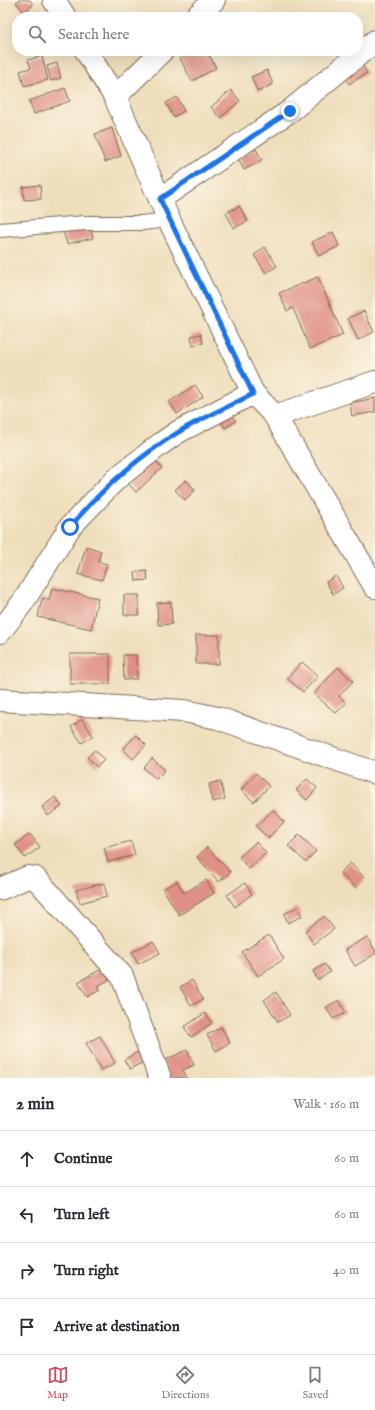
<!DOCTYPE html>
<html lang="en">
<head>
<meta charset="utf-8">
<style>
	:root { --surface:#fff; --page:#f7f7f7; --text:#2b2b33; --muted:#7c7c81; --line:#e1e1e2; --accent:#d1495b }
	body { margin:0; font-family:"IM FELL English",serif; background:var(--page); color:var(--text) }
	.stop { position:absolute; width:12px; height:12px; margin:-9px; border:3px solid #1a73e8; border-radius:50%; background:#fff }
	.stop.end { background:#1a73e8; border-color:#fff; box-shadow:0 1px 4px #0008 }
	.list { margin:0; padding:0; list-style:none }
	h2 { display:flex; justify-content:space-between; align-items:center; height:52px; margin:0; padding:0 16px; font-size:17px }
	h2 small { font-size:13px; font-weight:400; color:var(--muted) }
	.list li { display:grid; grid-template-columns:26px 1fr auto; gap:12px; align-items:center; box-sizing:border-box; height:56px; padding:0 16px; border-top:1px solid var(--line) }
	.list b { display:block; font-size:15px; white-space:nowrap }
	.list em { font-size:13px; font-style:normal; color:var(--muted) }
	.icon { flex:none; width:22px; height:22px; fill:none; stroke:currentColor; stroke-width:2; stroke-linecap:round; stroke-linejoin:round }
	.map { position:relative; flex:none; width:375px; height:1078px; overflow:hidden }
	.search { position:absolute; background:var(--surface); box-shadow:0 4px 16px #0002; left:12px; right:12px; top:12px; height:44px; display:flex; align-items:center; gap:10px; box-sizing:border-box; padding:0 14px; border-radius:16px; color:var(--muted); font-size:15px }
	.sheet { height:276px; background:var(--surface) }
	nav { display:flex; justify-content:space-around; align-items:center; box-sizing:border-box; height:56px; border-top:1px solid var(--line); background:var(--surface); font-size:11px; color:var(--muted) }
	nav a { display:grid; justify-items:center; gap:2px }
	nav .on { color:var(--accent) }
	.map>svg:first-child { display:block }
</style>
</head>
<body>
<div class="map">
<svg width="375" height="1078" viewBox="0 0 375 1078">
	<rect width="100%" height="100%" fill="#fcf5e5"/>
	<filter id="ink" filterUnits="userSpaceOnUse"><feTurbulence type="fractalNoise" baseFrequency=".025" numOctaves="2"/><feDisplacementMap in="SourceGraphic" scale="8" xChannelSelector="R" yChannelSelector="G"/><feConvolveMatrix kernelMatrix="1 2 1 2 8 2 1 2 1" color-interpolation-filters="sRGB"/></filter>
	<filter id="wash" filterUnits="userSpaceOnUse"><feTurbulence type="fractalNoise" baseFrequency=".012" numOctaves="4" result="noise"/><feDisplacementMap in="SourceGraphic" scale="16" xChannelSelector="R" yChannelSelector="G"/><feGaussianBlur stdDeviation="0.9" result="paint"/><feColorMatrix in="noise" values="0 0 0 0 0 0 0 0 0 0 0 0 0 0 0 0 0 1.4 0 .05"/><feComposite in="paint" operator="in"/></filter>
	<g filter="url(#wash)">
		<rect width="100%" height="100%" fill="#eedebb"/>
		<g id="blocks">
			<g fill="#df8f85">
				<polygon points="19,0 30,0 33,5 24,12 16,2"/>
				<polygon points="176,51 207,51 216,68 192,81"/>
				<polygon points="42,56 48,80 24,86 20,71 31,68 28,60"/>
				<polygon points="57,63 61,78 51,81 47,66"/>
				<polygon points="361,63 367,73 349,84 343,73"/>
				<polygon points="267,70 273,84 258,92 251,77"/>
				<polygon points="65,88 70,101 34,114 29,101"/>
				<polygon points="231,90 240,101 220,118 211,107"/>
				<polygon points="177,97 184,111 173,117 166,103"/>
				<polygon points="112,128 121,156 105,162 95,134"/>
				<polygon points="256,149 262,160 244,170 238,158"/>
				<polygon points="40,185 41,199 24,200 23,187"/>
				<polygon points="239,206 248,221 234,228 226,213"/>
				<polygon points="90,224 93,238 67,244 63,231"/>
				<polygon points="333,232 339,246 319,256 312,242"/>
				<polygon points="265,247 277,266 266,273 254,255"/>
				<polygon points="318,277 343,335 310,349 293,308 287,311 279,293"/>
				<polygon points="364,311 374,332 358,340 348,318"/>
				<polygon points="201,334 203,343 193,346 191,336"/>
				<polygon points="195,385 203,397 177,414 169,402"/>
				<polygon points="375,398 375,412 352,416 350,403"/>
				<polygon points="229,411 236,421 225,428 219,418"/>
				<polygon points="151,456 162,468 136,492 125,480"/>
				<polygon points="186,480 195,490 185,500 175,490"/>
				<polygon points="86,546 101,551 98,562 107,564 102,580 78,574"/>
				<polygon points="147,571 148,580 136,581 135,572"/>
				<polygon points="336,576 343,588 333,594 326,582"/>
				<polygon points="52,588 98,598 91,629 38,617 42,598 49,600"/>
				<rect x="124" y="595" width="15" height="20"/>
				<polygon points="171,602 172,624 158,625 157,603"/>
				<rect x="196" y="635" width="23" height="29"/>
				<rect x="70" y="654" width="40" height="30"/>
				<polygon points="123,655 136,655 137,679 124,680"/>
				<polygon points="302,662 318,676 303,692 287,678"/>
				<polygon points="338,667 353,681 339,696 346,703 336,713 314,694"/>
				<polygon points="82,719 93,736 82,743 71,727"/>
				<polygon points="136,735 146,745 133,759 123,749"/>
				<polygon points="95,750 104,760 97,767 87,757"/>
				<polygon points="152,758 165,770 156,779 144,768"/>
				<polygon points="256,773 269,786 254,802 241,790"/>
				<polygon points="307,779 317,788 307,800 296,790"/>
				<polygon points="220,781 225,799 213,802 209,784"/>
				<polygon points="55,797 62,806 48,816 42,807"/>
				<polygon points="273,810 284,822 268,838 256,826"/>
				<polygon points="30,834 40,847 25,858 15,845"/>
				<polygon points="299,835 316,851 306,862 288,846"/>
				<polygon points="131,841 135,855 108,862 104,848"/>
				<polygon points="256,842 266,853 249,869 239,857"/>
				<polygon points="207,847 230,872 219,882 197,857"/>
				<polygon points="350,863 365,878 356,888 340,873"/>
				<polygon points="206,880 214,893 179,915 163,889 177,881 184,893"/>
				<polygon points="104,883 107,896 80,903 76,890"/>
				<polygon points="245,883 252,894 235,907 227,895"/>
				<polygon points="297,907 302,916 288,923 284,914"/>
				<polygon points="324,916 334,929 314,944 305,931"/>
				<polygon points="269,935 284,959 258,976 242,952"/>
				<polygon points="367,937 375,950 375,954 355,966 345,950"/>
				<polygon points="153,941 160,953 138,964 132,952"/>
				<polygon points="325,964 330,972 318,980 313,971"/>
				<polygon points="107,966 113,977 98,986 100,990 87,997 78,982"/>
				<polygon points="192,980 203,999 191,1006 180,987"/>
				<polygon points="276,992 290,1015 278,1022 264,1000"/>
				<polygon points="339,1000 346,1013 333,1019 326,1007"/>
				<polygon points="205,1013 212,1023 191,1037 184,1027"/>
				<polygon points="221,1027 230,1043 216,1051 207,1035"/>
				<polygon points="100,1036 115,1063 101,1070 86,1043"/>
				<polygon points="143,1049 149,1059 130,1069 124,1060"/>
				<polygon points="187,1050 194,1065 183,1070 187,1078 170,1078 163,1061"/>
			</g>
		</g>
	</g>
	<g filter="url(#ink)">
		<use href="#blocks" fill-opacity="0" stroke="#7a6955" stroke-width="1"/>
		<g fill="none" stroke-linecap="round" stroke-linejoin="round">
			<g stroke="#7a6955" stroke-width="16">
				<polyline id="lane" points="0,230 85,223 142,223 169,220"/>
			</g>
			<g stroke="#7a6955" stroke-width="24">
				<g id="street">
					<polyline points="54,0 65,17"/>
					<polyline points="196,17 214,0"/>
					<polyline points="86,51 115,97 169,220 253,393 275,416 375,587"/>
					<polyline points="115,97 162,51"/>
					<polyline points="160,199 290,111 375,41"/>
					<polyline points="275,416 375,382"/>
					<polyline points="0,632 23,602 70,527 117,478 162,443 178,432 253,393"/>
					<polyline points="0,700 184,711 218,718 375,773"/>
					<polyline points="0,889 28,877 35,878 42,885 122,976 160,1078"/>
				</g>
			</g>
			<use href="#lane" stroke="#fff" stroke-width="14"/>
			<use href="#street" stroke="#fff" stroke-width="22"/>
		</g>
	</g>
	<g fill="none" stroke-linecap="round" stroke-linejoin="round" filter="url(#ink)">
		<path stroke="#1a73e8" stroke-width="5" d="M70 527C100 491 137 458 177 433 201 418 228 407 253 394L160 199 290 111"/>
	</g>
</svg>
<div class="stop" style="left:70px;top:527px"></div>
<div class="stop end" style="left:290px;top:111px"></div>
<div class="search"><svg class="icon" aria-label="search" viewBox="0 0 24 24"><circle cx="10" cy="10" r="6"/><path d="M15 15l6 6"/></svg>Search here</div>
</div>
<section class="sheet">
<h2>2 min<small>Walk · 160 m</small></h2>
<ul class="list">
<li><svg class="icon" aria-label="ahead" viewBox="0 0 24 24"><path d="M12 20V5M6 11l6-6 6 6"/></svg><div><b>Continue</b></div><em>60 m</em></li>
<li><svg class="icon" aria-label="left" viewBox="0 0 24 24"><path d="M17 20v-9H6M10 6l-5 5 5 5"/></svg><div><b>Turn left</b></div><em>60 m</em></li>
<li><svg class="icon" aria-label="right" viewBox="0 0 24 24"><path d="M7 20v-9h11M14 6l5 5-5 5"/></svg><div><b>Turn right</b></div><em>40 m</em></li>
<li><svg class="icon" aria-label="arrive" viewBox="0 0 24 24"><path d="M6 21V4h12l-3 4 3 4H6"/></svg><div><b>Arrive at destination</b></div></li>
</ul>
</section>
<nav>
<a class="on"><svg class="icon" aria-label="map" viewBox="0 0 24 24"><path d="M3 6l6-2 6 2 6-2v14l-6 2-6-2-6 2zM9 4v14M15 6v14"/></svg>Map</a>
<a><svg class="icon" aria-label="directions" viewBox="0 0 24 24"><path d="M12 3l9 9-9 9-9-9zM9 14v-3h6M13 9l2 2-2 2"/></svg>Directions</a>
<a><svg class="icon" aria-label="saved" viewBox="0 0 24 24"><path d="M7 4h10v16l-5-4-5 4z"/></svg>Saved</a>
</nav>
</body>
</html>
